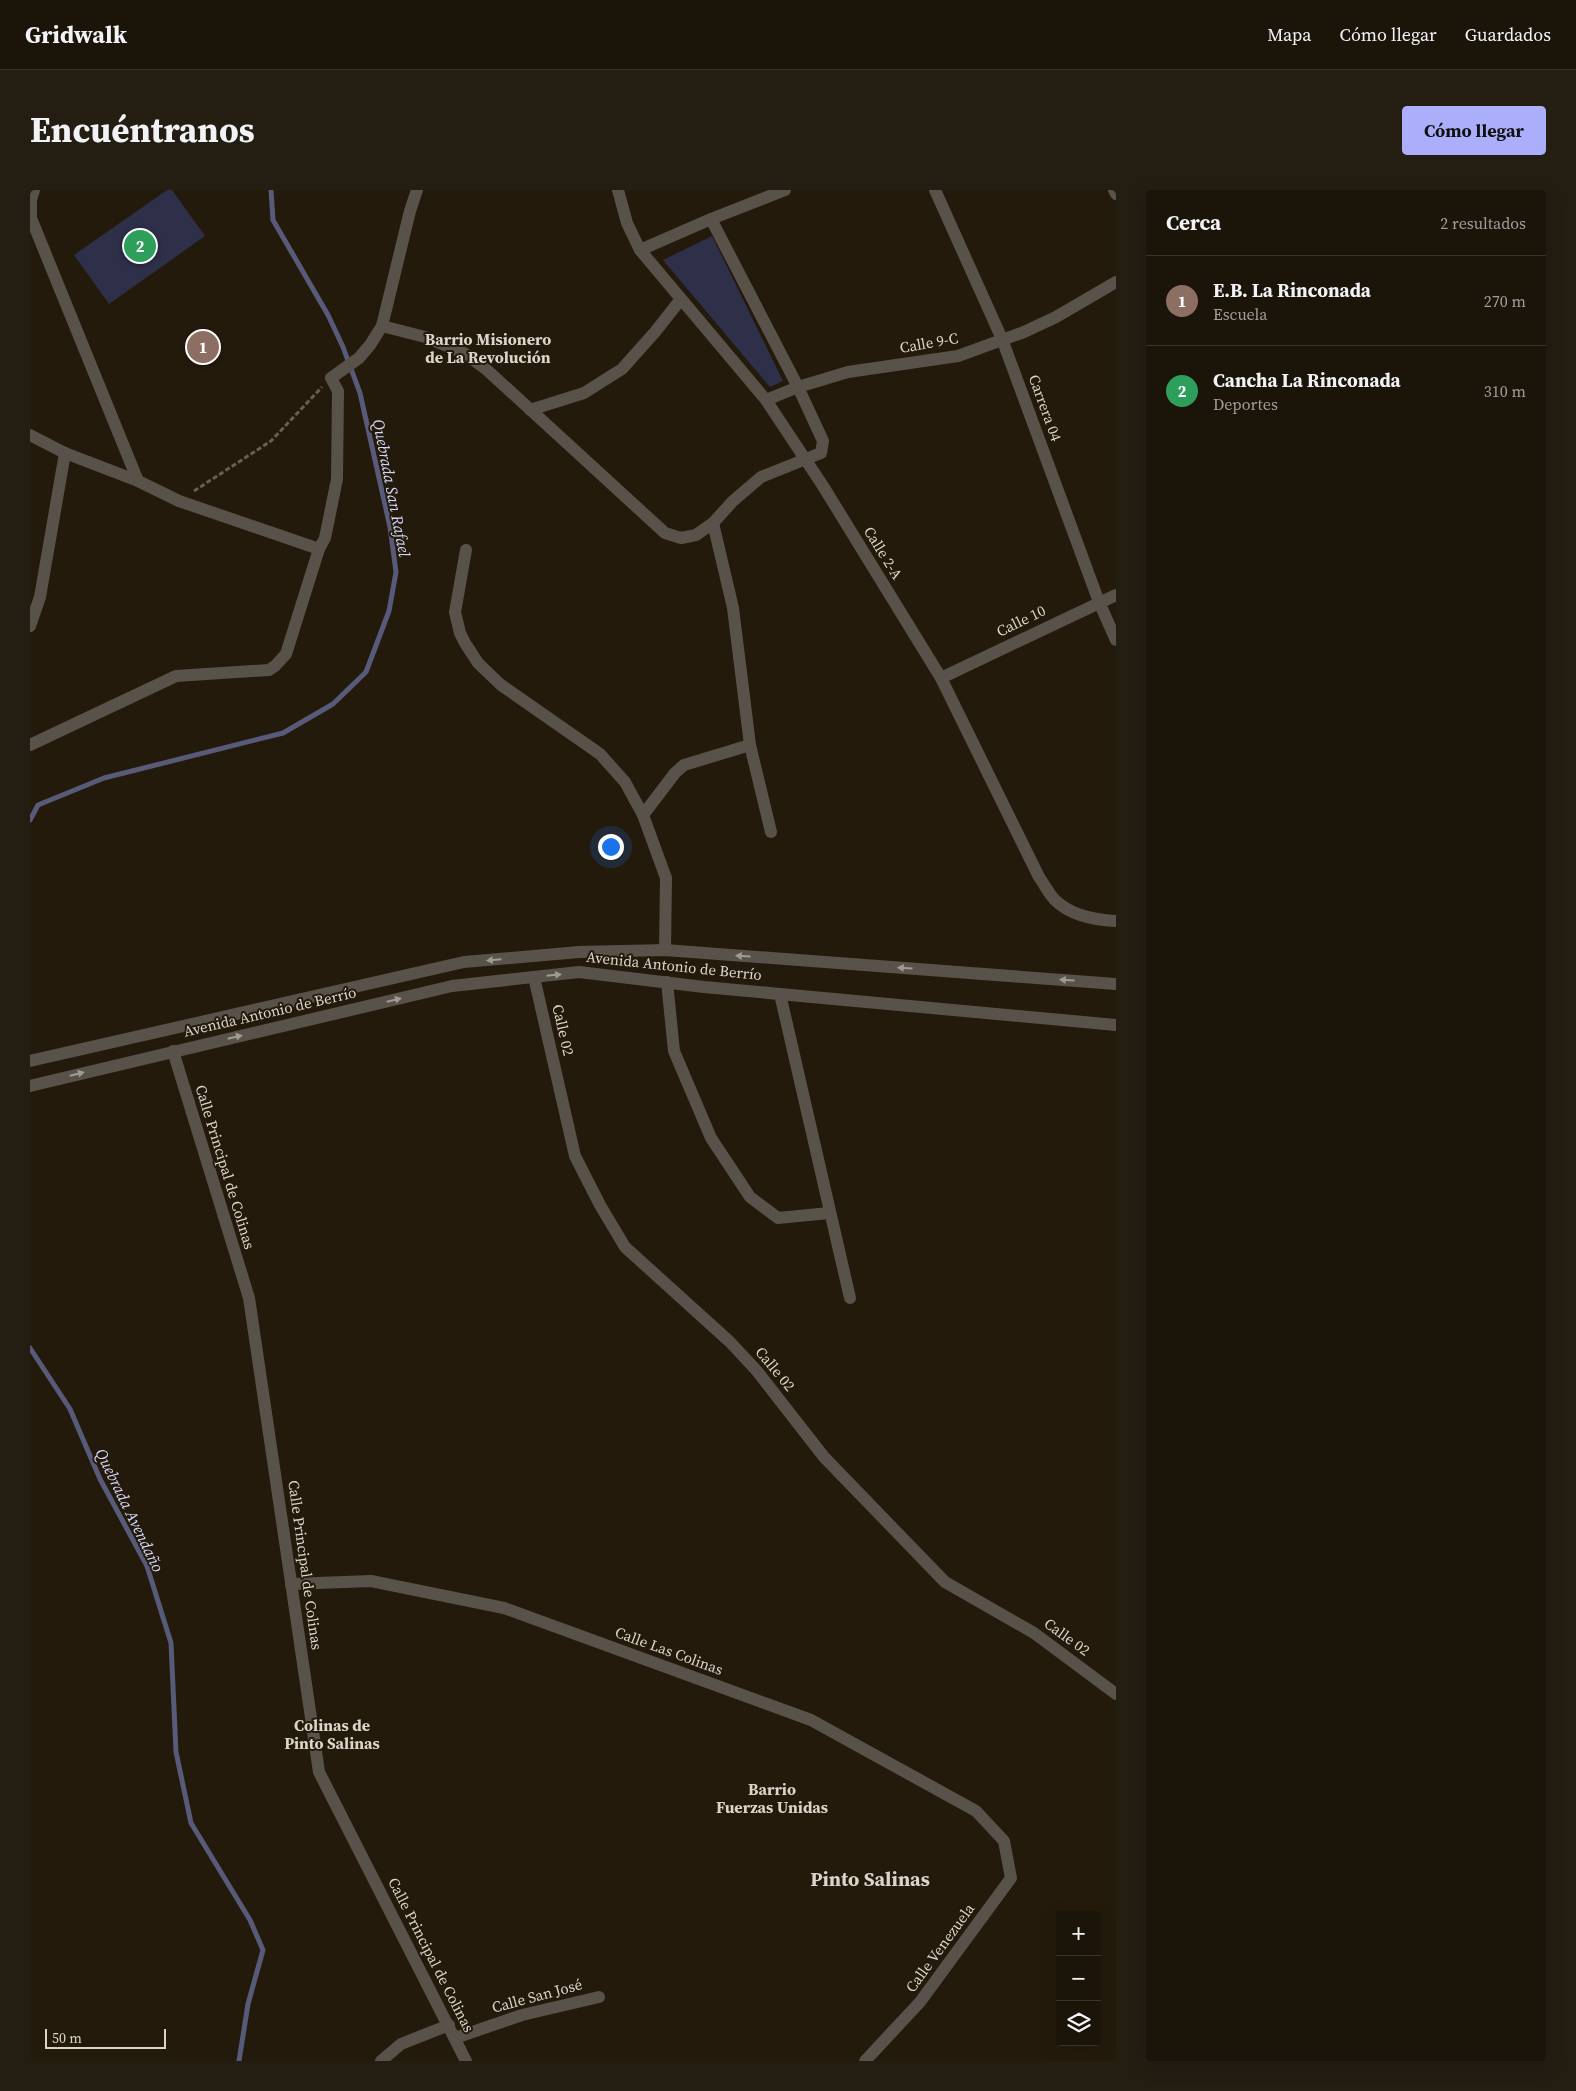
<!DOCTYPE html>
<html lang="es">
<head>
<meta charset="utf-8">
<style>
	:root { --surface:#1b1409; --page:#241d12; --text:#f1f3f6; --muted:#a09e9c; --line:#39332a; --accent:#abaffb }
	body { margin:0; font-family:"Source Serif 4",serif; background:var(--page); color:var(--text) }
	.controls { position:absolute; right:15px; bottom:15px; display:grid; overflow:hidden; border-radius:5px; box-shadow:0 5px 20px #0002 }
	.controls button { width:45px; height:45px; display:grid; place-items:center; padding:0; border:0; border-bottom:1px solid var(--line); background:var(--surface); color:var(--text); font:25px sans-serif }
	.scale { position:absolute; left:15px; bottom:12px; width:121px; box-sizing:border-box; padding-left:5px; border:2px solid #dbd4cb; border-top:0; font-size:14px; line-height:18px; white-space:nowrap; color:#dbd4cb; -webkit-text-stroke:4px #241a0c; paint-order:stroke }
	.you { position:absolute; left:580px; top:656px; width:18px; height:18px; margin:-12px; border:4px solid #fff; border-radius:50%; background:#1a73e8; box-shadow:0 0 0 8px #1a73e833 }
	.badge { display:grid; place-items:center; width:32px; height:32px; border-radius:50%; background:var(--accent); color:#fff; font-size:16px; font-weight:700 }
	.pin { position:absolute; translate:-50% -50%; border:2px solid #fff; box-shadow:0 1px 5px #0006 }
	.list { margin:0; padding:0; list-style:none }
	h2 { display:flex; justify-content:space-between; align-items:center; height:65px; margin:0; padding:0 20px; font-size:21px }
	h2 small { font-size:16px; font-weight:400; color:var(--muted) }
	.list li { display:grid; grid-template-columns:32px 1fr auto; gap:15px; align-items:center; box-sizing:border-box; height:90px; padding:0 20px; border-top:1px solid var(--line) }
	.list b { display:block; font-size:19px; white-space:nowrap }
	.list p { margin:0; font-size:16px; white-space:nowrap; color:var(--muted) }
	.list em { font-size:16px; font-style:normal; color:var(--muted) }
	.icon { flex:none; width:28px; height:28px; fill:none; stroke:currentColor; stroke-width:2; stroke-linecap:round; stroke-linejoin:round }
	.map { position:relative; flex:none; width:1086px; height:1871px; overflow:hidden; border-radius:5px }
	header { display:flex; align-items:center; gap:30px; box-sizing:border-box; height:70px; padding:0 25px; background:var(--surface); border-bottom:1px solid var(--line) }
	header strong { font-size:24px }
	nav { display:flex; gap:28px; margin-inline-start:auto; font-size:18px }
	.intro { display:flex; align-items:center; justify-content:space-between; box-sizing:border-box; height:120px; padding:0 30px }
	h1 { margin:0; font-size:35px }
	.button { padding:12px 22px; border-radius:5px; background:var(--accent); color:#111; font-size:18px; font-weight:700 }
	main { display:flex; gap:30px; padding:0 30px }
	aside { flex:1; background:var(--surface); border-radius:5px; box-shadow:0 5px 20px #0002 }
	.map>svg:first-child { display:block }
</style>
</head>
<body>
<header>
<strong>Gridwalk</strong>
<nav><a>Mapa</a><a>Cómo llegar</a><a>Guardados</a></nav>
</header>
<div class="intro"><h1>Encuéntranos</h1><a class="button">Cómo llegar</a></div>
<main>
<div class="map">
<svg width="1086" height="1871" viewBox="0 0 1086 1871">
	<rect width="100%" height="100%" fill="#241a0c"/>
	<g fill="#2e2f49">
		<polygon points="137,0 142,0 175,46 79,114 44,65"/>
		<polygon points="682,46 753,191 740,197 633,70"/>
	</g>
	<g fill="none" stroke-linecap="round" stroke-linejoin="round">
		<g stroke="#575a78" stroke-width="5">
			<polyline points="0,630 8,615 74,588 253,543 303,514 336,482 359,421 366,382 360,337 330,203 313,157 298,125 243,30 241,0"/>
			<polyline points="0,1158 40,1219 70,1289 117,1376 141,1453 146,1562 161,1633 220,1730 233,1760 218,1814 209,1871"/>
		</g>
		<polyline stroke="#685f53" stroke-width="3" stroke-dasharray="5 2.5" stroke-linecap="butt" points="164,301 241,251 292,197"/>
		<g stroke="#58524b" stroke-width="12">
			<polyline points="4,0 1,9 1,28 108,291"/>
			<path d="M588 0 597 33 610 60 736 210 793 296 911 488 1009 687C1015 695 1019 705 1026 711 1042 726 1065 730 1086 731"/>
			<polyline points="905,0 972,149 1069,412 1086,450"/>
			<polyline points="1084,0 1086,4"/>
			<polyline points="610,60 681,29 755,0"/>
			<polyline points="352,136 395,147 434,163 457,180 635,343 651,348 666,345 683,333 703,311 731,287 791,263 793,251 768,197 681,29"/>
			<polyline points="736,210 768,197 818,182 928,166 994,142 1026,127 1086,92"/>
			<polyline points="500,220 554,203 592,179 625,142 651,109"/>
			<polyline points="0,245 35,263 108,291 149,311 289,359"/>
			<polyline points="683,333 703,418 720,555 741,642"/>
			<polyline points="436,360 425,422 430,443 435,453 448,473 471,495 570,564 595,592 613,625 636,688 635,760"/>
			<polyline points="0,436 10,407 35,263"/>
			<polyline points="911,488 1086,405"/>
			<polyline points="0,555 146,486 239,480 245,476 256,464 289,359 295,348 307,289 308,201 301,188 329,168 340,155 352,136 380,21 387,0"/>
			<polyline points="613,625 645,583 654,575 720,555"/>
			<polyline points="504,787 545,966 570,1015 595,1057 700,1152 727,1181 794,1267 915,1392 1004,1443 1086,1504"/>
			<polyline points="637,792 644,861 681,948 720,1007 748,1028 799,1023"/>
			<polyline points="750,804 820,1108"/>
			<polyline points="143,861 219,1108 289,1582 436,1871"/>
			<polyline points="0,871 434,772 549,762 635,760 1086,794"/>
			<polyline points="0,896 422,796 549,782 674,797 1086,835"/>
			<polyline points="261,1394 341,1391 474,1418 781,1530 946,1621 974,1651 981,1688 890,1812 835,1871"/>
			<polyline points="425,1848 492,1825 569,1807"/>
			<polyline points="351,1871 371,1854 419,1835"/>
		</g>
	</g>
	<defs><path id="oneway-solid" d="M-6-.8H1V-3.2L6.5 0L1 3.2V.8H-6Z" transform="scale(1.25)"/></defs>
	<g fill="#a09a91">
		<use href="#oneway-solid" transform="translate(713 766) rotate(-176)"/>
		<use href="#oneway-solid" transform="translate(464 770) rotate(175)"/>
		<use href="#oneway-solid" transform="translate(875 778) rotate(-176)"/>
		<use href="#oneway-solid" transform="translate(524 785) rotate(-6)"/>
		<use href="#oneway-solid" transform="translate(1037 790) rotate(-176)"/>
		<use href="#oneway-solid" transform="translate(364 810) rotate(-13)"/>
		<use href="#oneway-solid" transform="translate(205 847) rotate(-13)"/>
		<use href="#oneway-solid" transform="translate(47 884) rotate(-14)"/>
	</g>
	<g text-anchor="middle" stroke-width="4" stroke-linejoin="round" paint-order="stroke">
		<g font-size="15" fill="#dbd4cb" stroke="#241a0c">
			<text transform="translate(899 153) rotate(-10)" y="5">Calle 9-C</text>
			<text transform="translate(1015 218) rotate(70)" y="5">Carrera 04</text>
			<text transform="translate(853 363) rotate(58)" y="5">Calle 2-A</text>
			<text transform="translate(991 431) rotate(-26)" y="5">Calle 10</text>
			<text transform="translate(644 776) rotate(6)" y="5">Avenida Antonio de Berrío</text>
			<text transform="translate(240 822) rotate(-13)" y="5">Avenida Antonio de Berrío</text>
			<text transform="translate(533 840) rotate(77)" y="5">Calle 02</text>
			<text transform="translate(195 977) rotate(73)" y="5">Calle Principal de Colinas</text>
			<text transform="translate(745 1179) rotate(50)" y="5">Calle 02</text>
			<text transform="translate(275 1375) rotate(82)" y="5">Calle Principal de Colinas</text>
			<text transform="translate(1037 1447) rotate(36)" y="5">Calle 02</text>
			<text transform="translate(639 1461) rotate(20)" y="5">Calle Las Colinas</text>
			<text transform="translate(910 1758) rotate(-54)" y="5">Calle Venezuela</text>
			<text transform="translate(401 1765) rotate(63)" y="5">Calle Principal de Colinas</text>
			<text transform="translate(507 1806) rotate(-15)" y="5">Calle San José</text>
		</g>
		<g font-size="16" font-weight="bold" fill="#dbd4cb" stroke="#241a0c">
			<text x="458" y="155">Barrio Misionero<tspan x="458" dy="18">de La Revolución</tspan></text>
			<text x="302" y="1541">Colinas de<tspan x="302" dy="18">Pinto Salinas</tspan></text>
			<text x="742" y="1605">Barrio<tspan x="742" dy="18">Fuerzas Unidas</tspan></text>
		</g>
		<g font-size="16" font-style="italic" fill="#d4d7fa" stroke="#241a0c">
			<text transform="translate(362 298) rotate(79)" y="6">Quebrada San Rafael</text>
			<text transform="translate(100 1320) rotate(64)" y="6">Quebrada Avendaño</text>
		</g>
		<g font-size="20" font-weight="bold" fill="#dbd4cb" stroke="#241a0c">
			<text x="840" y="1696">Pinto Salinas</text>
		</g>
	</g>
</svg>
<div class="controls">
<button>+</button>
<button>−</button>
<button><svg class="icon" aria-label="layers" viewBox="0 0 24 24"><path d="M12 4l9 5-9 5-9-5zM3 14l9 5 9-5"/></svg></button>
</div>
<div class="scale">50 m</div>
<div class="you"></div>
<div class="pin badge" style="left:173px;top:157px;background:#8d6e63">1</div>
<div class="pin badge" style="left:110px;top:56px;background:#2e9e5b">2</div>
</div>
<aside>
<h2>Cerca<small>2 resultados</small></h2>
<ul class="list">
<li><span class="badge" style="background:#8d6e63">1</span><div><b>E.B. La Rinconada</b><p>Escuela</p></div><em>270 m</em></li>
<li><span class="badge" style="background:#2e9e5b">2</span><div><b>Cancha La Rinconada</b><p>Deportes</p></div><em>310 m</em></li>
</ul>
</aside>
</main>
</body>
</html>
